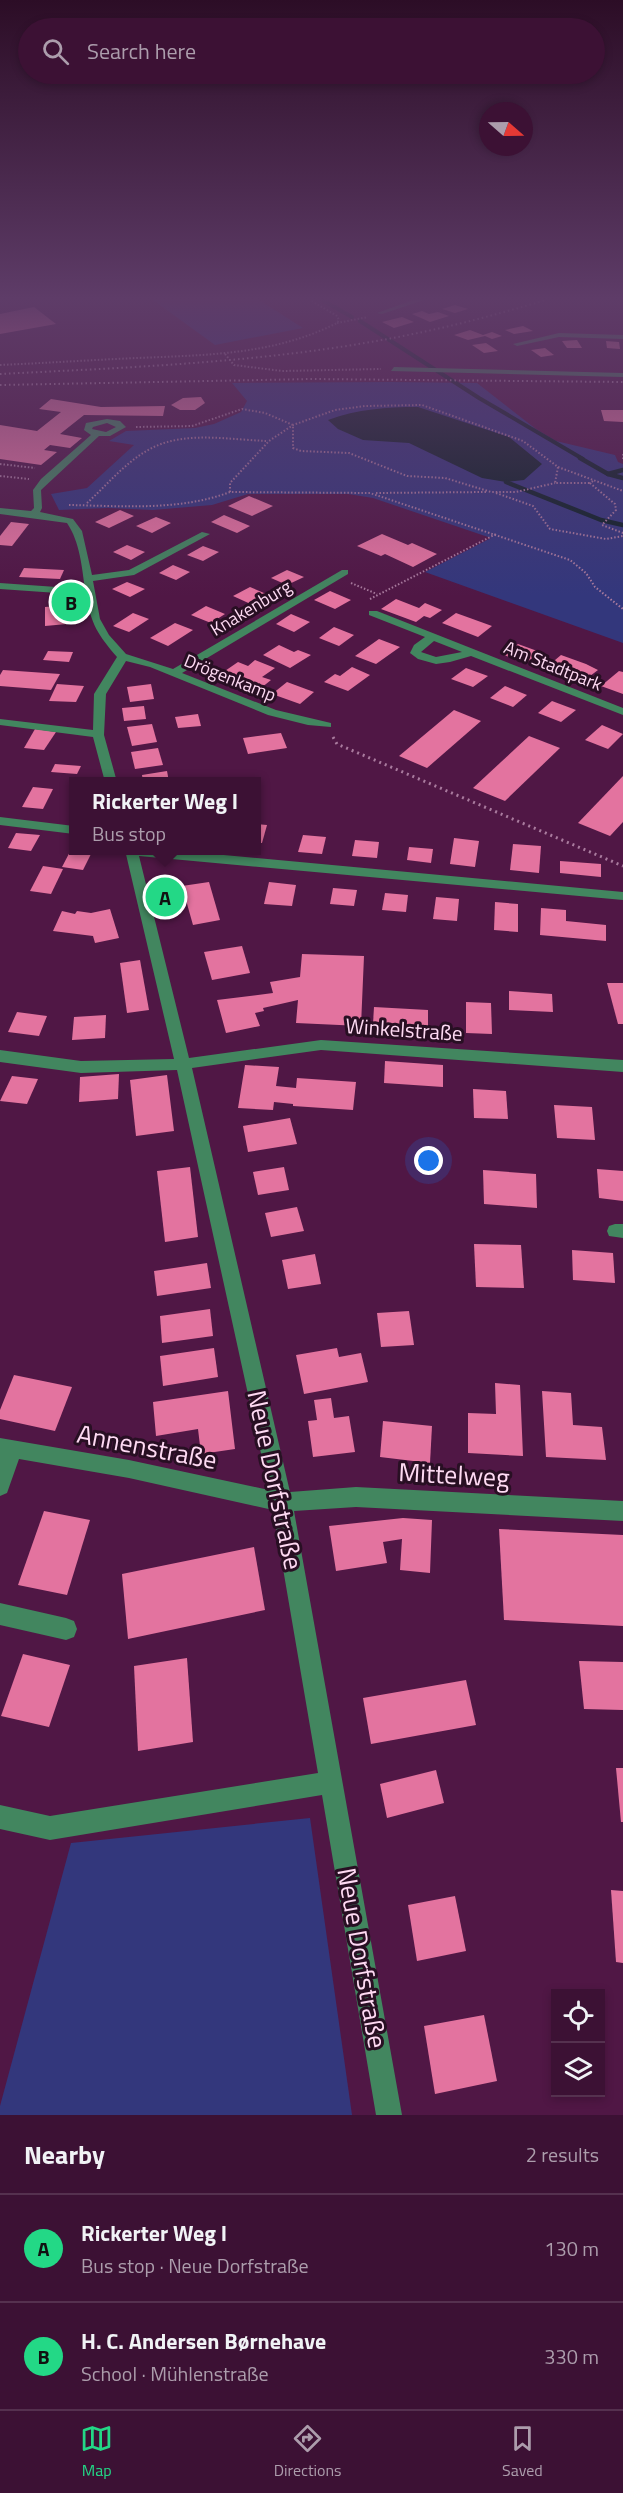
<!DOCTYPE html>
<html lang="en">
<head>
<meta charset="utf-8">
<style>
	:root { --surface:#3c1134; --page:#471f40; --text:#f1f3f6; --muted:#ac9dac; --line:#55314f; --accent:#23d886 }
	body { margin:0; font-family:"Titillium Web",sans-serif; background:var(--page); color:var(--text) }
	.controls { position:absolute; right:18px; bottom:18px; display:grid; overflow:hidden; border-radius:0px; box-shadow:0 3px 9px #0003 }
	.controls button { width:54px; height:54px; display:grid; place-items:center; padding:0; border:0; border-bottom:2px solid var(--line); background:var(--surface); color:var(--text); font:30px sans-serif }
	.compass { position:absolute; left:479px; top:102px; width:54px; height:54px; border-radius:50%; background:var(--surface); box-shadow:0 3px 9px #0003; rotate:110deg }
	.you { position:absolute; left:429px; top:1161px; width:21px; height:21px; margin:-15px; border:4px solid #fff; border-radius:50%; background:#1a73e8; box-shadow:0 0 0 9px #1a73e833 }
	.badge { display:grid; place-items:center; width:39px; height:39px; border-radius:50%; background:var(--accent); color:#111; font-size:20px; font-weight:700 }
	.pin { position:absolute; translate:-50% -50%; border:3px solid #fff; box-shadow:0 2px 6px #0006 }
	.popup { position:absolute; left:69px; top:777px; width:192px; height:78px; box-sizing:border-box; display:grid; place-content:center; border-radius:0px; background:var(--surface); filter:drop-shadow(0 2px 4px #0005); font-size:20px; white-space:nowrap; color:var(--muted) }
	.popup b { font-size:22px; color:var(--text) }
	.popup::after { content:''; position:absolute; left:50%; top:100%; margin-left:-12px; border:12px solid transparent; border-top-color:var(--surface) }
	.list { margin:0; padding:0; list-style:none }
	h2 { display:flex; justify-content:space-between; align-items:center; height:78px; margin:0; padding:0 24px; font-size:26px }
	h2 small { font-size:20px; font-weight:400; color:var(--muted) }
	.list li { display:grid; grid-template-columns:39px 1fr auto; gap:18px; align-items:center; box-sizing:border-box; height:108px; padding:0 24px; border-top:2px solid var(--line) }
	.list b { display:block; font-size:22px; white-space:nowrap }
	.list p { margin:0; font-size:20px; white-space:nowrap; color:var(--muted) }
	.list em { font-size:20px; font-style:normal; color:var(--muted) }
	.icon { flex:none; width:33px; height:33px; fill:none; stroke:currentColor; stroke-width:2; stroke-linecap:round; stroke-linejoin:round }
	.map { position:relative; flex:none; width:623px; height:2115px; overflow:hidden }
	.search { position:absolute; background:var(--surface); box-shadow:0 3px 9px #0003; left:18px; right:18px; top:18px; height:66px; display:flex; align-items:center; gap:15px; box-sizing:border-box; padding:0 21px; border-radius:33px; color:var(--muted); font-size:22px }
	.sheet { height:294px; background:var(--surface) }
	nav { display:flex; justify-content:space-around; align-items:center; box-sizing:border-box; height:84px; border-top:2px solid var(--line); background:var(--surface); font-size:16px; color:var(--muted) }
	nav a { display:grid; justify-items:center; gap:3px }
	nav .on { color:var(--accent) }
	.map>svg:first-child { display:block }
</style>
</head>
<body>
<div class="map">
<svg width="623" height="2115" viewBox="0 0 623 2115">
	<rect width="100%" height="100%" fill="#501745"/>
	<g fill="#33377c">
		<polygon points="153,300 259,300 303,328 215,345"/>
		<polygon points="391,382 477,383 536,429 556,441 615,455 618,462 623,464 623,643 425,572 491,538 373,498 348,494 248,494 212,505 153,510 108,508 59,510 51,494 87,488 134,445 109,441 126,431 195,428 214,424 241,412 247,401 232,383"/>
		<polygon points="310,1818 352,2115 0,2115 0,2106 71,1843"/>
	</g>
	<path fill="#0d2228" d="M418 407 509 437 542 464 524 480 506 482 482 478 409 443 363 440 338 429 328 420C358 409 386 407 418 407Z"/>
	<g fill="none" stroke-linecap="round" stroke-linejoin="round">
		<g stroke="#0d2228" stroke-width="4">
			<polyline points="322,300 352,317"/>
			<polyline points="360,321 479,398 583,459"/>
		</g>
		<g stroke="#0d2228" stroke-width="4.5">
			<polyline points="580,458 608,474 623,470"/>
			<polyline points="608,474 623,478"/>
			<polyline points="506,482 601,520 623,525"/>
		</g>
	</g>
	<g fill="#e3739f">
		<polygon points="455,305 468,309 455,313 442,309"/>
		<polygon points="34,307 56,324 0,334 0,314"/>
		<polygon points="422,311 429,314 438,312 449,316 430,322 412,314"/>
		<polygon points="402,317 414,322 394,328 382,322"/>
		<polygon points="523,326 533,331 514,334 505,330"/>
		<polygon points="470,330 483,335 492,332 502,336 492,339 485,336 468,340 454,335"/>
		<polygon points="577,340 582,348 567,348 562,341"/>
		<polygon points="606,341 619,342 620,349 607,348"/>
		<polygon points="486,343 498,351 484,353 472,345"/>
		<polygon points="545,348 554,355 541,357 531,350"/>
		<polygon points="201,397 205,403 195,410 180,410 171,405 183,398"/>
		<polygon points="51,399 101,407 165,406 163,416 84,415 60,434 82,438 70,448 50,445 44,450 57,452 41,465 0,459 0,425 37,431 61,412 39,409"/>
		<polygon points="601,410 623,410 623,422 604,421"/>
		<polygon points="249,496 273,506 252,516 228,506"/>
		<polygon points="120,510 134,516 109,528 95,522"/>
		<polygon points="224,515 250,526 237,533 211,522"/>
		<polygon points="156,517 171,523 152,533 136,526"/>
		<polygon points="11,522 29,524 12,546 0,545 0,536"/>
		<polygon points="382,534 408,545 412,543 437,554 413,567 385,554 381,556 357,546"/>
		<polygon points="127,545 145,552 131,560 113,552"/>
		<polygon points="203,546 219,552 203,561 187,555"/>
		<polygon points="173,565 190,572 176,580 159,573"/>
		<polygon points="24,568 64,570 60,579 19,577"/>
		<polygon points="287,570 304,577 287,585 271,578"/>
		<polygon points="127,582 145,589 130,597 112,589"/>
		<polygon points="250,587 271,596 255,606 233,596"/>
		<polygon points="330,591 351,600 335,609 314,600"/>
		<polygon points="396,599 419,608 425,603 442,610 430,618 424,616 416,622 381,609"/>
		<polygon points="67,605 67,624 45,626 45,607"/>
		<polygon points="206,606 225,614 211,623 191,615"/>
		<polygon points="133,613 149,619 129,632 113,626"/>
		<polygon points="456,613 492,626 478,637 442,623"/>
		<polygon points="291,614 310,622 294,632 276,624"/>
		<polygon points="175,623 193,630 168,646 150,638"/>
		<polygon points="334,627 354,635 339,646 319,638"/>
		<polygon points="379,639 400,647 376,664 355,656"/>
		<polygon points="518,644 540,652 526,663 504,655"/>
		<polygon points="279,645 294,652 298,650 311,655 290,668 263,655"/>
		<polygon points="48,651 73,652 69,662 43,660"/>
		<polygon points="561,655 586,664 598,670 590,676 577,672 573,676 548,666"/>
		<polygon points="255,660 275,668 262,677 271,680 256,692 247,689 252,685 222,673 238,662 248,666"/>
		<polygon points="352,667 370,675 348,691 324,682 335,674 340,676"/>
		<polygon points="466,668 488,676 473,687 451,679"/>
		<polygon points="3,670 60,674 51,690 0,686 0,675"/>
		<polygon points="619,671 623,672 623,694 601,686"/>
		<polygon points="287,682 314,692 300,704 272,694"/>
		<polygon points="57,684 84,686 76,702 49,701"/>
		<polygon points="151,684 154,699 130,702 127,687"/>
		<polygon points="505,686 527,695 513,707 490,698"/>
		<polygon points="552,701 576,710 561,722 538,713"/>
		<polygon points="144,706 146,719 124,721 122,708"/>
		<polygon points="454,710 481,721 427,768 399,756"/>
		<polygon points="198,714 201,726 178,728 175,717"/>
		<polygon points="152,724 157,742 132,746 127,727"/>
		<polygon points="602,725 623,734 608,749 585,740"/>
		<polygon points="35,729 56,732 44,750 24,748"/>
		<polygon points="281,733 287,748 248,754 243,738"/>
		<polygon points="529,736 560,748 505,801 473,788"/>
		<polygon points="158,748 163,765 135,769 131,752"/>
		<polygon points="55,764 81,766 77,774 51,772"/>
		<polygon points="167,771 169,782 143,782 142,775"/>
		<polygon points="623,776 623,822 610,836 578,823"/>
		<polygon points="33,787 53,789 43,809 22,807"/>
		<polygon points="256,824 267,825 262,843 256,843"/>
		<polygon points="16,833 40,835 31,851 8,848"/>
		<polygon points="303,835 326,837 322,854 298,852"/>
		<polygon points="454,838 479,841 475,867 450,864"/>
		<polygon points="355,840 379,842 377,858 352,856"/>
		<polygon points="74,844 74,850 93,850 83,870 62,867"/>
		<polygon points="513,844 541,846 539,873 510,870"/>
		<polygon points="409,847 433,849 431,863 407,860"/>
		<polygon points="560,861 601,864 601,877 560,873"/>
		<polygon points="43,866 63,869 51,894 30,891"/>
		<polygon points="209,882 220,920 193,925 182,886"/>
		<polygon points="269,882 296,885 292,906 264,904"/>
		<polygon points="333,888 357,890 354,906 330,904"/>
		<polygon points="385,893 408,895 406,912 382,910"/>
		<polygon points="436,897 459,899 457,921 433,919"/>
		<polygon points="495,902 518,904 518,932 494,930"/>
		<polygon points="541,908 566,910 566,921 606,925 606,941 540,935"/>
		<polygon points="110,909 119,938 95,943 93,936 53,931 62,911 75,914 77,911 91,913"/>
		<polygon points="242,946 250,973 212,980 204,952"/>
		<polygon points="302,954 364,956 361,1026 296,1023 298,1000 263,1008 264,1011 255,1013 260,1026 226,1033 217,1000 273,993 270,982 300,977"/>
		<polygon points="140,960 149,1010 127,1013 120,963"/>
		<polygon points="607,983 623,983 623,1024 618,1024"/>
		<polygon points="509,991 552,994 553,1012 509,1010"/>
		<polygon points="466,1002 491,1003 492,1034 466,1033"/>
		<polygon points="374,1007 428,1010 428,1028 373,1024"/>
		<polygon points="17,1012 47,1016 39,1036 8,1032"/>
		<polygon points="106,1015 105,1038 72,1040 74,1017"/>
		<polygon points="385,1061 443,1065 443,1087 384,1083"/>
		<polygon points="245,1065 279,1067 276,1086 296,1088 297,1078 356,1082 353,1110 293,1106 293,1104 274,1102 273,1110 238,1108"/>
		<polygon points="119,1074 118,1099 79,1102 80,1077"/>
		<polygon points="167,1075 174,1131 136,1136 130,1080"/>
		<polygon points="12,1076 38,1079 27,1104 0,1101"/>
		<polygon points="473,1089 506,1091 508,1119 474,1118"/>
		<polygon points="554,1105 592,1107 595,1140 557,1138"/>
		<polygon points="290,1118 297,1144 248,1152 243,1126"/>
		<polygon points="190,1167 198,1237 165,1242 157,1171"/>
		<polygon points="284,1167 289,1190 258,1195 253,1172"/>
		<polygon points="597,1169 623,1171 623,1201 599,1198"/>
		<polygon points="483,1170 536,1174 537,1208 484,1204"/>
		<polygon points="297,1207 304,1231 271,1237 265,1213"/>
		<polygon points="474,1244 521,1245 524,1288 476,1287"/>
		<polygon points="572,1250 613,1253 615,1283 573,1280"/>
		<polygon points="315,1254 321,1284 288,1289 282,1260"/>
		<polygon points="207,1263 211,1288 157,1296 154,1271"/>
		<polygon points="210,1309 213,1336 162,1343 160,1316"/>
		<polygon points="409,1311 414,1345 381,1347 377,1313"/>
		<polygon points="214,1348 218,1377 163,1386 160,1356"/>
		<polygon points="337,1348 339,1357 361,1353 368,1382 304,1394 296,1355"/>
		<polygon points="14,1375 72,1387 55,1431 0,1419 0,1410"/>
		<polygon points="495,1383 520,1385 523,1456 468,1453 468,1413 496,1414"/>
		<polygon points="228,1391 235,1449 201,1454 198,1429 156,1436 153,1402"/>
		<polygon points="542,1391 571,1393 573,1425 602,1427 606,1460 546,1457"/>
		<polygon points="331,1398 334,1418 349,1416 355,1452 313,1457 308,1421 317,1420 314,1400"/>
		<polygon points="383,1421 432,1426 430,1463 380,1457"/>
		<polygon points="44,1511 90,1520 67,1595 18,1585"/>
		<polygon points="403,1518 432,1520 430,1573 400,1570 402,1539 383,1542 387,1563 336,1571 329,1526"/>
		<polygon points="499,1529 623,1535 623,1626 504,1620"/>
		<polygon points="254,1547 265,1610 128,1639 122,1574"/>
		<polygon points="23,1654 70,1665 49,1727 1,1716"/>
		<polygon points="187,1658 193,1742 138,1751 134,1666"/>
		<polygon points="579,1661 623,1662 623,1710 584,1709"/>
		<polygon points="466,1680 476,1725 371,1744 363,1698"/>
		<polygon points="616,1768 623,1768 623,1822 621,1822"/>
		<polygon points="436,1770 444,1803 387,1818 380,1784"/>
		<polygon points="611,1890 623,1891 623,1963 616,1962"/>
		<polygon points="455,1896 466,1951 417,1961 408,1905"/>
		<polygon points="484,2015 497,2081 435,2094 424,2026"/>
	</g>
	<g fill="none" stroke-linecap="round" stroke-linejoin="round">
		<g stroke="#a97b9e" stroke-width="2" stroke-dasharray="1.5 2" stroke-linecap="butt">
			<polyline points="337,323 368,317"/>
			<polyline points="225,354 234,365 282,371 381,369"/>
			<path d="M0 365C46 363 91 360 137 358 206 355 274 355 337 323L339 320 337 316 310 300"/>
			<polyline points="136,427 192,426 242,409 265,413 293,425 293,448 301,451 349,453 407,476 445,478 491,492 516,492 555,483"/>
			<polyline points="623,454 623,461"/>
			<polyline points="0,464 35,468"/>
			<polyline points="558,467 623,491"/>
			<polyline points="0,476 29,479"/>
			<polyline points="593,481 590,483 615,504 616,510 602,525 623,533"/>
			<polyline points="230,492 230,483 269,441 293,425 335,410 365,406 422,405 523,441 558,467 555,483 590,483"/>
			<polyline points="376,493 486,492"/>
			<polyline points="496,493 533,506 550,529 606,539 623,536"/>
			<path d="M87 503C108 484 128 459 154 447 187 431 232 440 268 441"/>
			<path d="M69 505C122 506 180 511 230 492L370 493 570 560 586 573 595 587 623 609"/>
			<polyline points="351,583 377,594"/>
			<polyline points="370,599 496,534"/>
		</g>
		<polyline stroke="#a97b9e" stroke-width="3" stroke-dasharray="2 4" stroke-linecap="butt" points="333,737 337,744 623,866"/>
		<g fill="#42865f" fill-rule="evenodd">
			<polygon points="413,300 424,300 382,314 377,313"/>
			<polygon points="559,333 623,335 623,339 559,337 517,346 513,344"/>
			<polygon points="394,367 623,373 623,377 391,371"/>
			<path d="M107 419 120 421 126 427 110 436H99L41 490 42 508 40 512 73 519 82 531 92 575 129 570 202 532 210 534 134 575 93 581 100 619 109 635 126 654 173 669 342 570H348V574L182 673 276 710 331 723V727L308 725 268 715 150 667 126 661 106 694 104 735 117 782H105L93 737 0 725V719L93 730 94 694 117 657C98 635 91 624 86 595L0 589V583L85 589C82 568 80 542 67 523L0 514V508L31 511 34 508 33 490 41 479 91 435 84 430 86 423ZM107 423 116 427 106 432 92 429 93 427Z"/>
			<path d="M369 611H377L623 708V715L471 656 450 662 436 664 418 659 410 653 414 645 425 637 369 615ZM434 641 462 652 436 657 421 652Z"/>
			<polygon points="0,817 74,826 74,834 0,825"/>
			<polygon points="125,850 170,850 623,892 623,900 139,856 189,1058 321,1040 623,1060 623,1072 321,1050 192,1068 290,1492 356,1487 623,1501 623,1521 356,1507 294,1511 402,2115 376,2115 322,1795 50,1840 0,1829 0,1805 50,1816 318,1773 273,1510 129,1478 19,1459 7,1493 0,1496 0,1438 129,1460 269,1490 177,1070 81,1073 0,1062 0,1050 81,1061 174,1059"/>
			<polygon points="615,1224 623,1224 623,1238 609,1236 607,1231 609,1226"/>
			<polygon points="0,1603 66,1618 74,1621 77,1629 74,1637 66,1640 0,1625"/>
		</g>
		<g stroke="#b487a9" stroke-width="2" stroke-dasharray="1.5 3" stroke-linecap="butt">
			<path d="M0 374C138 367 278 362 413 334 458 325 502 313 546 300"/>
			<polyline points="0,385 312,379 623,382"/>
		</g>
	</g>
	<linearGradient id="sky" x2="0" y2="1"><stop stop-color="#2c0d26"/><stop offset="0.5" stop-color="#5e3c68"/><stop offset="1" stop-color="#5e3c68" stop-opacity="0"/></linearGradient>
	<rect width="623" height="596" fill="url(#sky)"/>
	<g text-anchor="middle" stroke-width="6" stroke-linejoin="round" paint-order="stroke">
		<g font-size="18" fill="#fedaf3" stroke="#280f23">
			<text transform="translate(251 608) rotate(-31)" y="6">Knakenburg</text>
			<text transform="translate(553 666) rotate(22)" y="6">Am Stadtpark</text>
			<text transform="translate(230 678) rotate(22)" y="6">Drögenkamp</text>
		</g>
		<g font-size="21" fill="#fedaf3" stroke="#280f23">
			<text transform="translate(404 1030) rotate(4)" y="7">Winkelstraße</text>
		</g>
		<g font-size="26" fill="#fedaf3" stroke="#280f23">
			<text transform="translate(147 1447) rotate(11)" y="9">Annenstraße</text>
			<text transform="translate(454 1475) rotate(3)" y="9">Mittelweg</text>
			<text transform="translate(275 1480) rotate(78)" y="9">Neue Dorfstraße</text>
			<text transform="translate(362 1958) rotate(80)" y="9">Neue Dorfstraße</text>
		</g>
	</g>
</svg>
<div class="controls">
<button><svg class="icon" aria-label="locate" viewBox="0 0 24 24"><circle cx="12" cy="12" r="6"/><path d="M12 2v4M12 18v4M2 12h4M18 12h4"/></svg></button>
<button><svg class="icon" aria-label="layers" viewBox="0 0 24 24"><path d="M12 4l9 5-9 5-9-5zM3 14l9 5 9-5"/></svg></button>
</div>
<svg class="compass" viewBox="-18 -18 36 36"><path d="M0-13l5 13h-10z" fill="#e53935"/><path d="M0 13l5-13h-10z" fill="#ac9dac"/></svg>
<div class="you"></div>
<div class="pin badge" style="left:165px;top:897px">A</div>
<div class="popup"><b>Rickerter Weg I</b>Bus stop</div>
<div class="pin badge" style="left:71px;top:602px">B</div>
<div class="search"><svg class="icon" aria-label="search" viewBox="0 0 24 24"><circle cx="10" cy="10" r="6"/><path d="M15 15l6 6"/></svg>Search here</div>
</div>
<section class="sheet">
<h2>Nearby<small>2 results</small></h2>
<ul class="list">
<li><span class="badge">A</span><div><b>Rickerter Weg I</b><p>Bus stop · Neue Dorfstraße</p></div><em>130 m</em></li>
<li><span class="badge">B</span><div><b>H. C. Andersen Børnehave</b><p>School · Mühlenstraße</p></div><em>330 m</em></li>
</ul>
</section>
<nav>
<a class="on"><svg class="icon" aria-label="map" viewBox="0 0 24 24"><path d="M3 6l6-2 6 2 6-2v14l-6 2-6-2-6 2zM9 4v14M15 6v14"/></svg>Map</a>
<a><svg class="icon" aria-label="directions" viewBox="0 0 24 24"><path d="M12 3l9 9-9 9-9-9zM9 14v-3h6M13 9l2 2-2 2"/></svg>Directions</a>
<a><svg class="icon" aria-label="saved" viewBox="0 0 24 24"><path d="M7 4h10v16l-5-4-5 4z"/></svg>Saved</a>
</nav>
</body>
</html>
